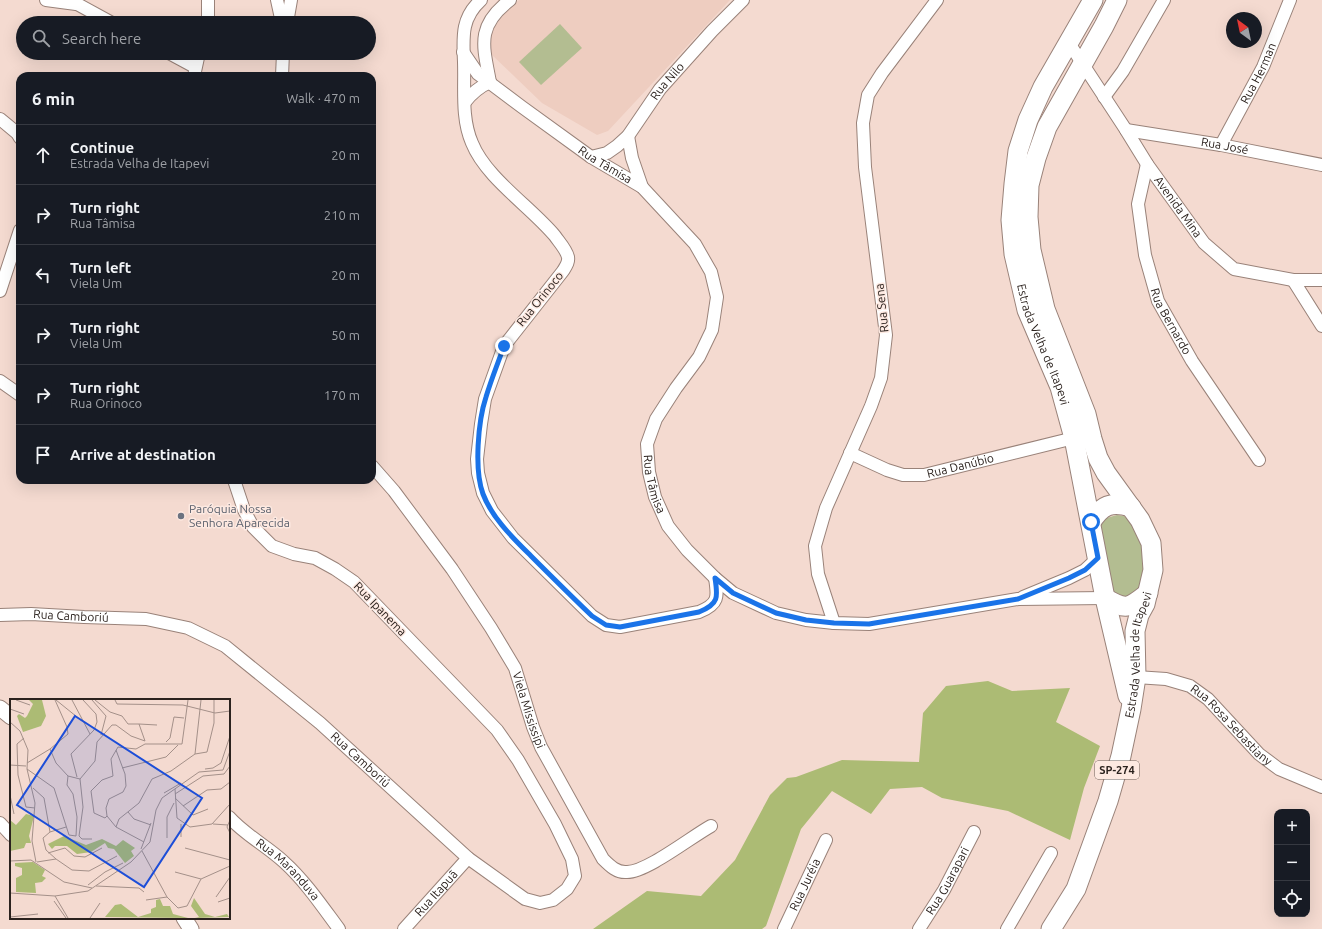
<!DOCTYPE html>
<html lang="en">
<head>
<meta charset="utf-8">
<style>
	:root { --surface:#171b24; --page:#20242c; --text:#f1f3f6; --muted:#9ea1a6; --line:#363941 }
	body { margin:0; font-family:Ubuntu,sans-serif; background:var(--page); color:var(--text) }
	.controls { position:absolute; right:12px; bottom:12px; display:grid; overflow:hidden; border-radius:8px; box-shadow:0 4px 16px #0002 }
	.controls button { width:36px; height:36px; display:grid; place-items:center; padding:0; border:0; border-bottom:1px solid var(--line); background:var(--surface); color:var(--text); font:20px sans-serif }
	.compass { position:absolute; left:1226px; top:12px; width:36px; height:36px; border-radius:50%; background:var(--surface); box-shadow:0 4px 16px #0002; rotate:327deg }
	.stop { position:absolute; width:12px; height:12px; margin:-9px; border:3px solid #1a73e8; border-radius:50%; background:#fff }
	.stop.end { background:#1a73e8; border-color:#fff; box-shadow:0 1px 4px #0008 }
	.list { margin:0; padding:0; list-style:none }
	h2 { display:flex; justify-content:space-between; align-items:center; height:52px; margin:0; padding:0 16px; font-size:17px }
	h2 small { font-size:13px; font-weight:400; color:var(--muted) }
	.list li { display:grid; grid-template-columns:26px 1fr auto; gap:12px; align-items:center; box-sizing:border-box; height:60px; padding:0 16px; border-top:1px solid var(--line) }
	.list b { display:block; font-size:15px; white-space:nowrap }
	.list p { margin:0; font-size:13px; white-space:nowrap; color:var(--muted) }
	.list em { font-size:13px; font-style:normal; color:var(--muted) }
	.icon { flex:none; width:22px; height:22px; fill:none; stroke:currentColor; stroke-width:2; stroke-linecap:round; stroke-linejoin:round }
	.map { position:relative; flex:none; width:1322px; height:929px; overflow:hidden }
	.search { position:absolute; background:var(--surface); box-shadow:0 4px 16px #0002; left:16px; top:16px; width:360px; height:44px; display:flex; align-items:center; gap:10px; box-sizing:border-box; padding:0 14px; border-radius:22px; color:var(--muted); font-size:15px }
	.panel { position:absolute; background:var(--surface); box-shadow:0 4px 16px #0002; left:16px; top:72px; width:360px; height:412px; border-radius:12px }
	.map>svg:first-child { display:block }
</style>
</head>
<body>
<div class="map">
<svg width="1322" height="929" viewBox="0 0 1322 929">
	<rect width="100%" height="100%" fill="#f4dad0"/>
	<polygon fill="#eecdc0" points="519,0 730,0 608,131 597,135 542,103 491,54 488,44 490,33 506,11"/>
	<g fill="#b3bd91">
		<polygon points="560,24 582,48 541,85 519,62"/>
		<polygon points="1117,515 1124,516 1130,521 1143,543 1148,571 1134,599 1114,596 1099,532 1103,519"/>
	</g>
	<polygon fill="#acbb74" points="988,681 1012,691 1070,688 1056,722 1100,746 1084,788 1070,840 1008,811 942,798 922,787 890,789 871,814 832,791 801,829 766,926 762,929 593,929 647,891 701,896 735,860 770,795 787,778 796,777 842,760 919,762 923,713 946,686"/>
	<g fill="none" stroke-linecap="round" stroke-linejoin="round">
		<g stroke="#998279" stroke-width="14">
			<g id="minor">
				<polyline points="46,0 76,4"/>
				<polyline points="70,0 112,23"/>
				<polyline points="277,0 282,23"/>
				<path d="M481 0C461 18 463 37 464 62 465 88 461 118 472 143 486 178 531 207 555 236 559 242 566 249 568 257 569 262 566 266 563 271L504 346 485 399 481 424 477 459 478 473 483 493 492 511 513 538 592 616 606 625 620 627 699 612C719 604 718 597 715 578"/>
				<polyline points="206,23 208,17 208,0"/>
				<polyline points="287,23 291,0"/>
				<path id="s1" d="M1069 43 1126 130 1147 164 1204 243 1234 269 1293 280H1322"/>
				<path id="s2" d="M463 52 478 74 522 107 591 157 642 187 695 244 711 272 717 297 712 330 699 357 676 388 656 419 647 444 649 472 655 497 668 526 687 550 715 578 733 593 776 613 806 620 834 623 869 624 1018 599 1105 598"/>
				<polyline points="169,53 195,67"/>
				<polyline points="194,76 199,53"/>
				<polyline points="282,76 283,53"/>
				<path d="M490 82C483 45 476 26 510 0"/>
				<polyline points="1104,97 1123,71 1164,0"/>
				<path d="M465 102C472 93 479 87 490 82"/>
				<polyline points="0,119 17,133 20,138"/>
				<path id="s3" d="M1126 130 1221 145 1322 165"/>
				<polyline points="628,136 632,158 642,187"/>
				<path id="s4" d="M1221 145 1263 67 1290 0"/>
				<path id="s5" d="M591 157 607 153 617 146 628 136 660 89 712 31 743 0"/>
				<path id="s6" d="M1147 164 1138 204 1145 255 1158 301 1192 361 1259 460"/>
				<polyline points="1293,280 1322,326"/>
				<polyline points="0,291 20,230"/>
				<polyline points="0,381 20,395"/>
				<path id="s7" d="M850 453 887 470 903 475H924L1074 438"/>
				<path id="s8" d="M372 466 394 491 452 569 491 628 515 668 533 727 541 747 603 859C610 866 617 873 627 872 647 872 691 837 711 826"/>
				<polyline points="1023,597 1069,578 1085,570 1098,558"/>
				<path id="s9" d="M0 615 31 614 84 617 146 619 188 628 225 646 320 723 468 858 525 899 540 903 553 900 567 889 575 876 572 859 555 824 518 760 497 730 354 582 335 569 315 558 294 554 272 546 253 527 244 510 234 480"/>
				<polyline points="834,623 818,574 815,546 826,508 871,406 881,378 886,335 865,167 863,123 868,95 882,73 937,0"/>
				<path id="s10" d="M1136 677 1166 679 1190 686 1208 699 1259 754 1279 769 1322 787"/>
				<path id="s11" d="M229 817C245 835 267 846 284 862 305 881 322 906 339 929"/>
				<polyline points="0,823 11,835"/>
				<path id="s12" d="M404 929 468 858"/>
				<path id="s13" d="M784 929 826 840"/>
				<path id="s14" d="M919 929 944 890 974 832"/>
				<polyline points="1007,929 1051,853"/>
			</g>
		</g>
		<g stroke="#998279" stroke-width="17">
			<g id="tertiary">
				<polyline points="0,708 11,717"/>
				<polyline points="184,918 191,929"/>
			</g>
		</g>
		<g stroke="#998279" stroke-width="21">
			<g id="primary">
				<path id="s15" d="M1093 0 1043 87 1028 120 1018 151 1014 184 1011 220 1014 254 1027 310 1060 387 1074 438 1105 598 1128 696"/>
				<path d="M1091 522C1102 505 1111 501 1131 507"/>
				<path d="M1105 598C1127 611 1129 608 1148 593"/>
				<path id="s16" d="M1051 929 1076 889 1108 801 1121 756 1131 709 1136 677 1135 631 1139 615 1145 604 1153 570 1151 543 1140 520 1106 473 1098 458 1092 439 1086 414 1045 309 1031 250 1028 217 1029 185 1036 158 1047 127 1104 26 1117 0"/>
			</g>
		</g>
		<use href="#minor" stroke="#fff" stroke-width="12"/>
		<use href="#tertiary" stroke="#fff" stroke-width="15"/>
		<use href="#primary" stroke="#fff" stroke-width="19"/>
	</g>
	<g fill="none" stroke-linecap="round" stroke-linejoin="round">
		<path stroke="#1a73e8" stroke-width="5" d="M504 346C498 363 491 380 486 397 478 421 474 470 483 494 492 518 513 538 531 556 551 576 571 596 592 616L606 625 620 627 699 612C719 604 718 597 715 578L733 593 776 613 806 620 834 623 869 624 1018 599 1069 578 1085 570 1098 558 1091 522"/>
	</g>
	<circle fill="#6b7280" stroke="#fde9e1" stroke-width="1.5" cx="181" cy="516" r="4"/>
	<g text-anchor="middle" stroke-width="3" stroke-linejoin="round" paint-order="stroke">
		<rect fill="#fde9e1" stroke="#6a5e58" stroke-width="1" x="1095" y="761" width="44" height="18" rx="3"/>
		<g font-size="11" font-weight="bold" fill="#2b221e">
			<text x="1117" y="774">SP-274</text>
		</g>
		<g font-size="12" fill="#2b221e" stroke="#fde9e1">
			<text dy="4" stroke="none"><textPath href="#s4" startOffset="81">Rua Herman</textPath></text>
			<text dy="4" stroke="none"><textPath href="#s5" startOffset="111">Rua Nilo</textPath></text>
			<text dy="4" stroke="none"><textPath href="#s3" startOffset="100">Rua José</textPath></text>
			<text dy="4" stroke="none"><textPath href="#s2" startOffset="183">Rua Tâmisa</textPath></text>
			<text dy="4" stroke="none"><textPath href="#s1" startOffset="197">Avenida Mina</textPath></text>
			<text transform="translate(540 299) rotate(-51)" y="4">Rua Orinoco</text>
			<text transform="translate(882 308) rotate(-96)" y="4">Rua Sena</text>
			<text dy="4" stroke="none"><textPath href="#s6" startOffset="164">Rua Bernardo</textPath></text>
			<text dy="4" stroke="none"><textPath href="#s15" startOffset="368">Estrada Velha de Itapevi</textPath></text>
			<text dy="4" stroke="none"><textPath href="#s7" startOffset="116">Rua Danúbio</textPath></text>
			<text dy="4" stroke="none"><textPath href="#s2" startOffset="568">Rua Tâmisa</textPath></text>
			<text transform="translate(380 609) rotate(46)" y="4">Rua Ipanema</text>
			<text dy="4" stroke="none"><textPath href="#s9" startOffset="71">Rua Camboriú</textPath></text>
			<text dy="4" stroke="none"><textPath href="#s16" startOffset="291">Estrada Velha de Itapevi</textPath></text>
			<text dy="4" stroke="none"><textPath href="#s8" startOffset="292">Viela Mississipi</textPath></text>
			<text dy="4" stroke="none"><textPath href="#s10" startOffset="112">Rua Rosa Sebastiany</textPath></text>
			<text dy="4" stroke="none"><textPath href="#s9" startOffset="407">Rua Camboriú</textPath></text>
			<text dy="4" stroke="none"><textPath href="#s11" startOffset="79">Rua Maranduva</textPath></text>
			<text dy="4" stroke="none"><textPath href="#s14" startOffset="56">Rua Guarapari</textPath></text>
			<text dy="4" stroke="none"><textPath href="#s13" startOffset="49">Rua Juréia</textPath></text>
			<text dy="4" stroke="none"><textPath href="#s12" startOffset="48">Rua Itapuã</textPath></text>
		</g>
		<g font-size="12" fill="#5b616d" stroke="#fde9e1" text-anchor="start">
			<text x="189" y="513">Paróquia Nossa<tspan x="189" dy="14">Senhora Aparecida</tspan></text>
		</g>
	</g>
	<g transform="translate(10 699)">
		<rect width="220" height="220" fill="#f4dad0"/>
		<path d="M19 1H32L36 17 31 27 13 33 7 17 9 15 15 19 17 17 23 5ZM16 115 24 117 19 137 21 144H16L14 149 0 152V121L6 126ZM54 137 76 146 92 140 106 147 113 141 125 149 121 152 124 157 115 164 104 150 98 149 95 144 81 153 67 155 57 147H45L42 150 38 145ZM23 163 35 171 32 177 36 179 32 183 25 184 26 194 6 193V179L12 176V169L5 167V164ZM184 199 195 215 205 218 217 215 219 218 185 219 189 218 181 207ZM150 200 153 207H160L163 215 178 219 95 218 105 206 111 205 128 218 141 214V210L146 208V201Z" fill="#acbb74"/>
		<path fill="none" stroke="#a49089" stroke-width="1" d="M6 1 20 6M46 1 72 22M62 1 80 35M82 1 96 17 91 36M85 1 100 13 112 17 118 25H129L135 42M105 1 107 5 173 6 205 14 220 12M0 10 14 15M0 23 10 32 18 51 17 70 25 104 22 142 26 163M129 25 147 26M14 39 7 45 8 76 16 108 25 109M156 43 160 39 164 18 174 19M135 45H172L178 1M106 51 115 75 116 87 113 93 99 100 96 109 97 117 106 128 134 143M185 55 191 1M17 64 40 50 58 35 57 28 45 1M0 66 16 67M112 69 156 58 168 46M17 70 44 89 59 136 66 137 67 118 63 95 57 86 58 77 46 64 40 50M195 70 203 69 211 64 220 37M58 77 70 80M67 78 61 55 84 31 87 23 86 15 73 1M70 80 85 62 87 43 102 26H106L121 37 135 42M70 80 73 108 69 137 72 140H82M23 89 34 99 40 133M165 90 167 119 180 128 202 125 220 105M154 94 171 84M165 95 193 77 214 75 220 67M0 96 4 115M165 99 183 116 198 110M173 107 197 91 211 90 220 83M118 113 124 120 141 126M97 117 95 119 84 114 81 92 92 81 103 77 101 60 108 48 126 50 135 45M220 121 217 128 220 134M203 125 218 126M106 128 109 120 129 104 142 80 161 72 185 55 197 53 204 24V1M171 138V125M157 139V118L164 104M175 149 220 161M131 150 141 124M132 152 157 198 168 209 177 207 191 180 220 167M38 154 55 149 64 157 75 158 92 149M46 160 36 151 33 139 40 133 56 128M0 162 21 161 54 183 82 189M27 163 46 160 62 171 79 172 107 157M165 173 191 180M78 186 95 173 113 164M86 187 129 189 134 193M0 194 45 197 78 192 121 163 140 143 146 111 152 99 189 73 213 71 220 52M45 197 58 219M206 198 220 178M136 201 157 198M44 202 56 219M208 203 220 199M0 218 28 215M80 219 90 204"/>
		<path fill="#1d4ed8" fill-opacity="0.15" stroke="#1d4ed8" stroke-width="2" d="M65 17 192 99 134 188 7 106Z"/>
		<rect width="220" height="220" fill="none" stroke="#2b221e" stroke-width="2"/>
	</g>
</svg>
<div class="controls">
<button>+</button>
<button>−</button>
<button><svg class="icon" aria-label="locate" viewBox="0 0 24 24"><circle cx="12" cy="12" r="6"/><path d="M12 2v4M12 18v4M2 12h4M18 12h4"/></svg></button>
</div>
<svg class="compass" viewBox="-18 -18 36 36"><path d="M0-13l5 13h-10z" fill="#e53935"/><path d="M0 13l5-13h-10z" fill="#9ea1a6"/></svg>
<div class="stop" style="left:1091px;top:522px"></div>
<div class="stop end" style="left:504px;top:346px"></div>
<div class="search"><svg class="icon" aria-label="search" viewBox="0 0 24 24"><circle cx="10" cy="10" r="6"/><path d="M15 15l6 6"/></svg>Search here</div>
<section class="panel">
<h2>6 min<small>Walk · 470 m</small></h2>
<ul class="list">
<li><svg class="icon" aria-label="ahead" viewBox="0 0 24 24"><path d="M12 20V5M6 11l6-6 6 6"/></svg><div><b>Continue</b><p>Estrada Velha de Itapevi</p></div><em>20 m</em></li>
<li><svg class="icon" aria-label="right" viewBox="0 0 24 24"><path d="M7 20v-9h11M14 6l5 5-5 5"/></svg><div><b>Turn right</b><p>Rua Tâmisa</p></div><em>210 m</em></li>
<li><svg class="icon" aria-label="left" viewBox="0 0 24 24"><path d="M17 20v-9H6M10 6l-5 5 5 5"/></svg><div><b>Turn left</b><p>Viela Um</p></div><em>20 m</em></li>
<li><svg class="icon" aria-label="right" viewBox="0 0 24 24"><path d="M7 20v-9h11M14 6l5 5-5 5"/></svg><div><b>Turn right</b><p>Viela Um</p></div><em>50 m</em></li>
<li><svg class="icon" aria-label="right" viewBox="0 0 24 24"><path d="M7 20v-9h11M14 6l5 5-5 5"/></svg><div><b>Turn right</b><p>Rua Orinoco</p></div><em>170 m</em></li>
<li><svg class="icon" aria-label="arrive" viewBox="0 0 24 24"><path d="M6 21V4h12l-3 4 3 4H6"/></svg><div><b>Arrive at destination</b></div></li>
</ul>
</section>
</div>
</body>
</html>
